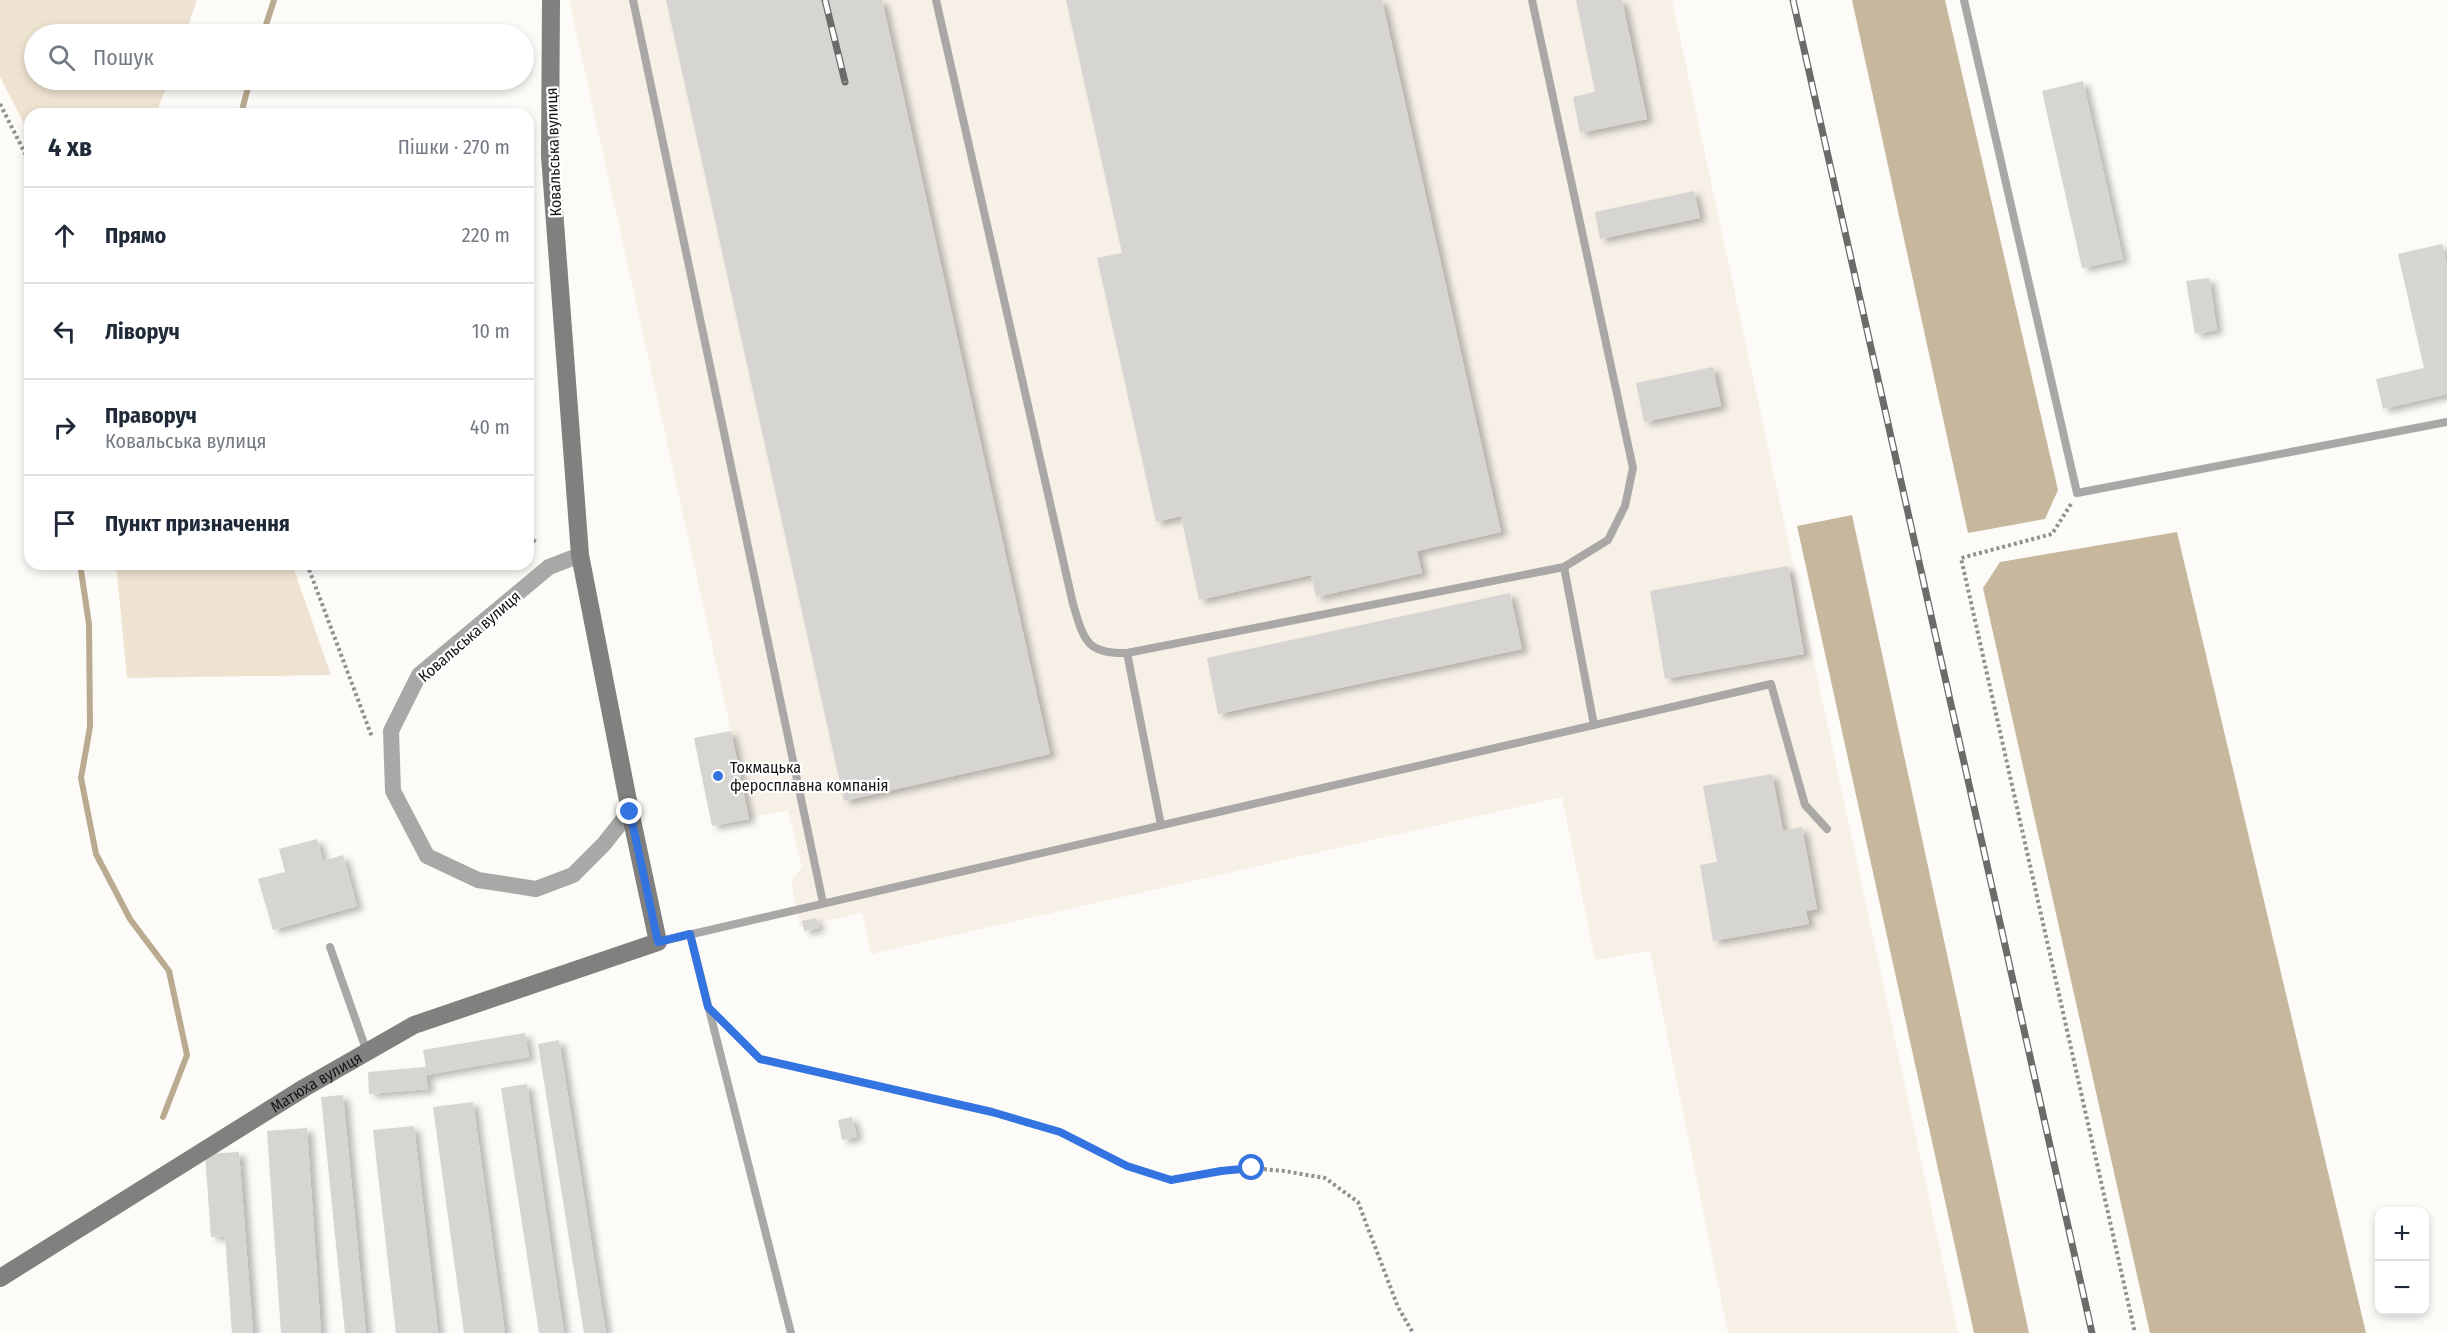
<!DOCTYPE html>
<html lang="uk">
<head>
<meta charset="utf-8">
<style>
	:root { --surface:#fff; --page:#f2f2f3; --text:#1f2937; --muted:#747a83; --line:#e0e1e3 }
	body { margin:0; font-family:"Fira Sans Condensed",sans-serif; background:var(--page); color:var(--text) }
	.controls { position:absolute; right:18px; bottom:18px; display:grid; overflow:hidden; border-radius:12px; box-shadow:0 3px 9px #0003 }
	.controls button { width:54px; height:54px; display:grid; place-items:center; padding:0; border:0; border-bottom:2px solid var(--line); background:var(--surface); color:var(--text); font:30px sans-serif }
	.stop { position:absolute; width:18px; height:18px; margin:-14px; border:4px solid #3374e1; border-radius:50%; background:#fff }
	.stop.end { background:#3374e1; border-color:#fff; box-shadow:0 2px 6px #0008 }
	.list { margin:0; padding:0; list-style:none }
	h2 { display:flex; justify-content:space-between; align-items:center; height:78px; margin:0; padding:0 24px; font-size:26px }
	h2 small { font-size:20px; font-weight:400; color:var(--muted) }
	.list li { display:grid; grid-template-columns:39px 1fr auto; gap:18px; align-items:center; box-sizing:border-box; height:96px; padding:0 24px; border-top:2px solid var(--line) }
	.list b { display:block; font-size:22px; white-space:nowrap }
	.list p { margin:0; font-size:20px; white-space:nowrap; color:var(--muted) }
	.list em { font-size:20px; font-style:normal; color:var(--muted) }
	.icon { flex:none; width:33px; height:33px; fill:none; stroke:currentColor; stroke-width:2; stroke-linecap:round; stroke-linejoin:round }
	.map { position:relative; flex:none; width:2447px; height:1333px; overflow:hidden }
	.search { position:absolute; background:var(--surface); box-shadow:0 3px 9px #0003; left:24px; top:24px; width:510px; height:66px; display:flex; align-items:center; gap:15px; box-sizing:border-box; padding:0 21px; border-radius:33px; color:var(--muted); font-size:22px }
	.panel { position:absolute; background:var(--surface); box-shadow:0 3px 9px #0003; left:24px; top:108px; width:510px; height:462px; border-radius:18px }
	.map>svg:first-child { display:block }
</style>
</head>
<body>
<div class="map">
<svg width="2447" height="1333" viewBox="0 0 2447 1333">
	<defs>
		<filter id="shadow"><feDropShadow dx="6" dy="4" stdDeviation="3" flood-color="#0004"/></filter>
	</defs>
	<rect width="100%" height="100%" fill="#fdfbf8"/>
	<polygon fill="#f6f0e7" points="1672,0 1958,1333 1728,1333 1650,951 1595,960 1562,797 871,954 862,913 800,927 791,881 802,867 788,810 712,826 694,738 731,731 569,0"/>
	<g fill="#eee3d0">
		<polygon points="0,0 197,0 185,34 34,34 34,80 169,80 156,114 30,114 30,135 0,77"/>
		<polygon points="116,564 292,564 331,675 127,678"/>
	</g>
	<g fill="#c7b79d">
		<polygon points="1852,0 1945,0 2058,490 2045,519 1968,533"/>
		<polygon points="1852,515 2029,1333 1974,1333 1797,526"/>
		<polygon points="2177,532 2366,1333 2150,1333 1983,588 2000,562"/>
	</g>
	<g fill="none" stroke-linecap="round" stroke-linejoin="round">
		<g stroke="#b9aa90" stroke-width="6">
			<polyline points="263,34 274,0"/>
			<polyline points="241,114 250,80"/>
			<polyline points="80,564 89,624 90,727 81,778 96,854 130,919 169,971 187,1055 163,1117"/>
		</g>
	</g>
	<g fill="#d6d5d2" filter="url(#shadow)">
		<polygon points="666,0 882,0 1050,754 844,801"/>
		<polygon points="1066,0 1382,0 1501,532 1417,551 1422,573 1316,597 1311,575 1199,600 1181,516 1156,522 1097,258 1122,253"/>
		<polygon points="1576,0 1622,0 1647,119 1580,133 1573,97 1595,92"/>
		<polygon points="2083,81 2123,259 2082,268 2042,91"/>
		<polygon points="1694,191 1700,218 1600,239 1595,212"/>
		<polygon points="2442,244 2447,265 2447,394 2383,409 2376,379 2424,368 2398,254"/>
		<polygon points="2209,278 2217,330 2195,334 2186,281"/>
		<polygon points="1713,367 1721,406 1644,422 1636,383"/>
		<polygon points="1788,566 1804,654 1665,679 1650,591"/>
		<polygon points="1510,593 1522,649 1218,714 1207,658"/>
		<polygon points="731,731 749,819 712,826 694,738"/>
		<polygon points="1772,774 1783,831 1802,827 1817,909 1806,911 1809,924 1713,941 1700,865 1717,862 1703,786"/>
		<polygon points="317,839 323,861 343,855 357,906 273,930 258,879 285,872 279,849"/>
		<polygon points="816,918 819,928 804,931 802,921"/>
		<polygon points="525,1033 529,1057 426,1075 428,1089 369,1094 368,1072 426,1067 423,1050"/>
		<polygon points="559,1040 606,1333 584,1333 538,1044"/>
		<polygon points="527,1084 564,1333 539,1333 501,1088"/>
		<polygon points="343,1095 366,1333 345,1333 321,1097"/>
		<polygon points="473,1102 505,1333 464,1333 433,1107"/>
		<polygon points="852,1117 857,1137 842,1140 838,1120"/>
		<polygon points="414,1126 438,1333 396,1333 373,1130"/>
		<polygon points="307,1128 321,1333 281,1333 267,1131"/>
		<polygon points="239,1152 253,1333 232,1333 225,1236 211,1237 205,1154"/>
	</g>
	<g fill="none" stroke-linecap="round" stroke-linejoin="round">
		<g stroke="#91908e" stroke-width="4" stroke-dasharray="3 3" stroke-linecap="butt">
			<polyline points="0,104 30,163"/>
			<polyline points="2071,504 2052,534 1961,558 2135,1333"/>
			<polyline points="528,537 536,542"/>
			<polyline points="307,564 372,737"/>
			<polyline points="728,1026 760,1059 992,1112 1060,1132 1127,1166 1171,1180 1221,1171 1252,1168 1284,1171 1325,1178 1358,1202 1398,1307 1413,1333"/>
		</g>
		<g stroke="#a9a8a7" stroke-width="8">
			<polyline points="633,0 823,903"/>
			<path d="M936 0 1073 604C1084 640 1086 654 1127 653L1161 825"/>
			<polyline points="1532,0 1633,468 1625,506 1608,540 1564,567 1594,725"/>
			<polyline points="1964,0 2077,493 2447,422"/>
			<polyline points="1127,653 1564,567"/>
			<polyline points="690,934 791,1333"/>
			<polyline points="658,942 1771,684 1805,805 1827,829"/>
			<polyline points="330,947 367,1052"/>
		</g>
		<polyline stroke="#a9a8a7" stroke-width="16" points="580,555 549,567 419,675 391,731 393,791 427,856 478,880 536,889 573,875 604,844 630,811"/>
		<path stroke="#81807e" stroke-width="18" id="s1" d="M0 1278 304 1088 414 1025 658 942 630 811 580 555 550 156 551 0"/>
		<g stroke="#6c6b69" stroke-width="7">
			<g id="rail">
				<polyline points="825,0 845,82"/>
				<polyline points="1793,0 2092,1333"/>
			</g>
		</g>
		<use href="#rail" stroke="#fff" stroke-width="4.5" stroke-dasharray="14" stroke-linecap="butt"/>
	</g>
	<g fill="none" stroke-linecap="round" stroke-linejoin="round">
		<polyline stroke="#3374e1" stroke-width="8" points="630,812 658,942 690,934 708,1007 760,1059 992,1112 1060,1132 1127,1166 1171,1180 1221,1171 1252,1168"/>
	</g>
	<circle fill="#3374e1" stroke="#fff" stroke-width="2" cx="718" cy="776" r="6"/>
	<g text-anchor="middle" stroke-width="4.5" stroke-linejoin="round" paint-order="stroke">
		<g font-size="16" fill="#161615" stroke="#fff">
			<text transform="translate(553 152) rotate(-92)" y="6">Ковальська вулиця</text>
			<text transform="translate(469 636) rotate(-41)" y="6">Ковальська вулиця</text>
			<text dy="6" stroke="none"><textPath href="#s1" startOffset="372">Матюха вулиця</textPath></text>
		</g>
		<g font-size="16" fill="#161615" stroke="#fff" text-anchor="start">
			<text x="730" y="773">Токмацька<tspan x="730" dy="18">феросплавна компанія</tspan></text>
		</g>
	</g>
</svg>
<div class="controls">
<button>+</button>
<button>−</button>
</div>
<div class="stop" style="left:1252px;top:1168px"></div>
<div class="stop end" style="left:630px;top:812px"></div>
<div class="search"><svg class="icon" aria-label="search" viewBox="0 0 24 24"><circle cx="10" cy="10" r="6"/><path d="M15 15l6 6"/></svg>Пошук</div>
<section class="panel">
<h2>4 хв<small>Пішки · 270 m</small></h2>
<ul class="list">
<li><svg class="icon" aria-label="ahead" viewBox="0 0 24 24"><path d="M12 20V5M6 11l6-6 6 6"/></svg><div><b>Прямо</b></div><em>220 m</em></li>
<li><svg class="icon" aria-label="left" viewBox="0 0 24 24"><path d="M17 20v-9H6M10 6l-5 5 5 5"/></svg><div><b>Ліворуч</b></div><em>10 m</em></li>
<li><svg class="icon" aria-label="right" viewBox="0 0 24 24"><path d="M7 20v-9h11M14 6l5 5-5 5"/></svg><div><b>Праворуч</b><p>Ковальська вулиця</p></div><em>40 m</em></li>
<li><svg class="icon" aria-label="arrive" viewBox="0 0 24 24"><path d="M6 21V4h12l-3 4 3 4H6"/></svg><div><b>Пункт призначення</b></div></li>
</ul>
</section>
</div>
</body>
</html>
